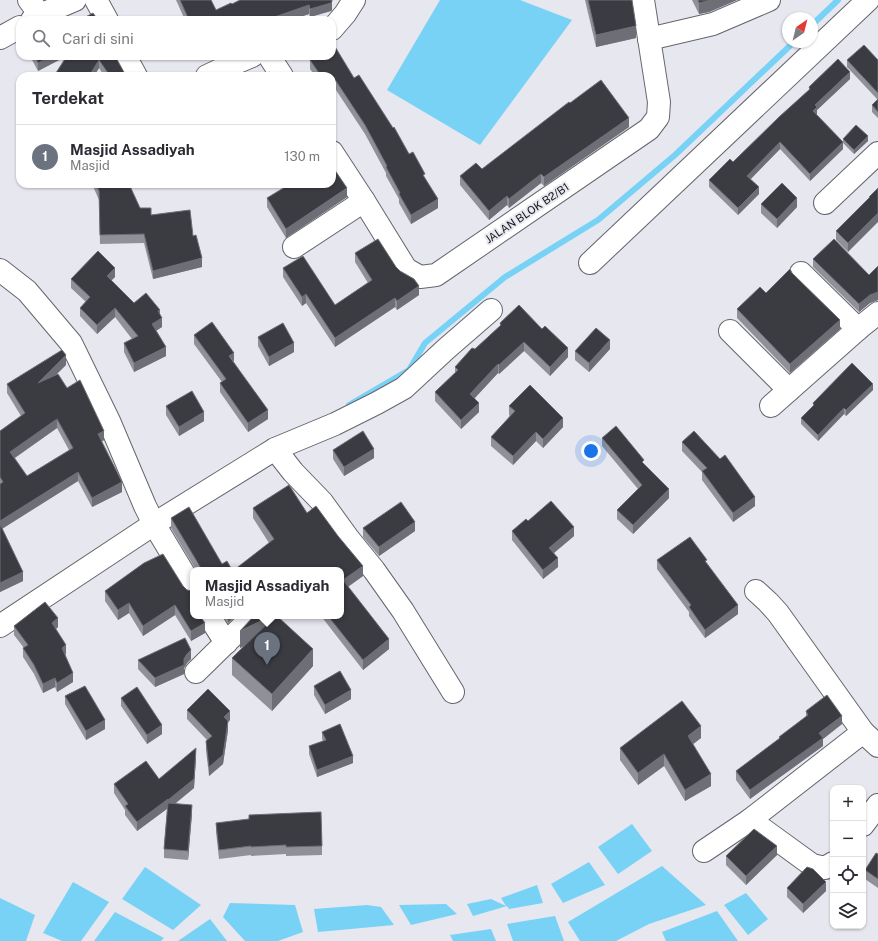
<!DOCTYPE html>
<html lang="id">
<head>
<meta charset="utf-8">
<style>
	:root { --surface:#fff; --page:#f2f2f3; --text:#2b2b33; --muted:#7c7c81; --line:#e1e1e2; --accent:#1a73e8 }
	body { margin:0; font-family:"Public Sans",sans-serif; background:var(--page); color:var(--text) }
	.controls { position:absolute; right:12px; bottom:12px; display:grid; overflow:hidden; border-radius:8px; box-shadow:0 1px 3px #0004 }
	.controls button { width:36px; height:36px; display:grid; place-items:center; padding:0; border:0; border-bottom:1px solid var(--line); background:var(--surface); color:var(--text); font:20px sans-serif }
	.compass { position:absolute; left:782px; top:12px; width:36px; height:36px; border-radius:50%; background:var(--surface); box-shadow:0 1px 3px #0004; rotate:35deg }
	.you { position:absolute; left:591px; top:451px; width:14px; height:14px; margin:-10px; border:3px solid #fff; border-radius:50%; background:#1a73e8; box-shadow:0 0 0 6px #1a73e833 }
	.badge { display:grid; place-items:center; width:26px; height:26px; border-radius:50%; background:var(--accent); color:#fff; font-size:13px; font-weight:700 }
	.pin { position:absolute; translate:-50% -33px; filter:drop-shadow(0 1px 2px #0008) }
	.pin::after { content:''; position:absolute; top:21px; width:14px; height:12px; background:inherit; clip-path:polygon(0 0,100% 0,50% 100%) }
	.popup { position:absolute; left:190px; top:567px; width:154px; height:52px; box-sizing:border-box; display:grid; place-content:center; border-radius:8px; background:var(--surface); filter:drop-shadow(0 1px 3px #0005); font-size:13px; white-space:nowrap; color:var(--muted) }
	.popup b { font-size:15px; color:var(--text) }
	.popup::after { content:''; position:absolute; left:50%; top:100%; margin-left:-8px; border:8px solid transparent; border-top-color:var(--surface) }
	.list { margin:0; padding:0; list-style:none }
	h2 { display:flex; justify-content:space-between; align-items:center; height:52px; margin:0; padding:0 16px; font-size:17px }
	h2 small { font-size:13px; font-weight:400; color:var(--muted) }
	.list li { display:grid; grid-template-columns:26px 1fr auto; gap:12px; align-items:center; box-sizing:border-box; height:64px; padding:0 16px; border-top:1px solid var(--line) }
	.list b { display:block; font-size:15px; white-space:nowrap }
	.list p { margin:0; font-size:13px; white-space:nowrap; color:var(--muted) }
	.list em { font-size:13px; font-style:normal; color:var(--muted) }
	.icon { flex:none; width:22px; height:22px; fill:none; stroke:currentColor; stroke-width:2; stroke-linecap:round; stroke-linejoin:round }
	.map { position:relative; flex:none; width:878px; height:941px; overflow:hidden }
	.search { position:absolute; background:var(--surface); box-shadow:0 1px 3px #0004; left:16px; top:16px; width:320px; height:44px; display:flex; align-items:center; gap:10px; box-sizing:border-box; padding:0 14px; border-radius:12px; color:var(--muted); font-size:15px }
	.panel { position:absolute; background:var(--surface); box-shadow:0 1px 3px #0004; left:16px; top:72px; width:320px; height:116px; border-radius:12px }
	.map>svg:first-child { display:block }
</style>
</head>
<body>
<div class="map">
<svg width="878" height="941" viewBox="0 0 878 941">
	<rect width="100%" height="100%" fill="#e6e7ef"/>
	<g fill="#78d2f6">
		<polygon points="440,0 520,0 572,20 480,145 387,90"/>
		<polygon points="632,824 652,851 618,874 598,847"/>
		<polygon points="589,862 605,885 563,903 551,884"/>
		<polygon points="662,866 706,905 649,924 616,941 580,941 568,922"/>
		<polygon points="145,867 201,905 173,930 122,899"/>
		<polygon points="73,882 109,902 81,941 62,941 43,933"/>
		<polygon points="537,885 543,903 509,909 507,906 473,916 467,904 491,899 506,906 501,898"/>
		<polygon points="746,893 768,919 748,935 724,905"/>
		<polygon points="0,898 35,915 26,941 0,941"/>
		<polygon points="230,903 295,905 303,932 278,941 245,941 223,917"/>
		<polygon points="446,904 457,914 411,925 399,905"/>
		<polygon points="367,905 381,907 394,925 318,932 314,909"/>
		<polygon points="717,911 738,941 666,941 662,932"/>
		<polygon points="115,912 164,938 161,941 94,941"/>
		<polygon points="555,916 564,941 513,941 507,924"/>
		<polygon points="210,919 227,941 178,941"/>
		<polygon points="491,929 496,941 453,941 450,935"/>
	</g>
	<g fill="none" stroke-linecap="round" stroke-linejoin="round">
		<g stroke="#78d2f6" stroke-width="6">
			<polyline points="812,25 838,0"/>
			<polyline points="349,405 409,370 425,343 505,277 598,220 675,155 794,42"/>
		</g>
		<g stroke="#65656d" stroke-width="24">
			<g id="minor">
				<polyline points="29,0 40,15"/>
				<polyline points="96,0 107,20"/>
				<polyline points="32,20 40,15 75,0"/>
				<polyline points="332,29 345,14 354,0"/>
				<polyline points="0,38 20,27"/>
				<polyline points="649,39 713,24 769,0"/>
				<polyline points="125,56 136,76"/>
				<polyline points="269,56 282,76"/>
				<polyline points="207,76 226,67 252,56"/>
				<polyline points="332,152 364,201 406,269 420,277 436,275 649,129 658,117 659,102 643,0"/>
				<polyline points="825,203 878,153"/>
				<polyline points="294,247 364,201"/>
				<polyline points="590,263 868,0"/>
				<polyline points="0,270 27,291 71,343 109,421 145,506 154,524 193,589"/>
				<polyline points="801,273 858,329"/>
				<polyline points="730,331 789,390"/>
				<polyline points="771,406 858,329 878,313"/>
				<polyline points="275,449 293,472 322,502 348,538 374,570 403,611 453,692"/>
				<polyline points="756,591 768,602 778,613 863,732 878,746"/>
				<polyline points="209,616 226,643"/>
				<polyline points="0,626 154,524 275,449 335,424 377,403 404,388 446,349 491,310"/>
				<polyline points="196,672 251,618"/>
				<polyline points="750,820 812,865 825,868 833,863"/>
				<polyline points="863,825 878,805"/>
				<polyline points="704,851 750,820 863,732"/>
			</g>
		</g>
		<use href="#minor" stroke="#fff" stroke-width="22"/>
	</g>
	<g fill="#909198" fill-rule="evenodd">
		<polygon points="176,0 211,0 216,10 232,4 332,0 332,10 331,11 310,17 309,14 291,20 185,20"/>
		<polygon points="585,0 632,0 636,38 596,47"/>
		<polygon points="692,0 737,0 709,12 699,14"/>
		<polygon points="30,56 115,56 125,74 127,76 104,76 99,68 94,76 54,76 66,56 38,71"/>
		<polygon points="310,60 354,78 409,154 425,178 438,208 411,224 399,203 399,199 386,176 386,173 365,134 336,90 332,93 332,76 315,76 310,69"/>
		<polygon points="847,60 878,60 878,118 872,112 872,105 878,100 847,67"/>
		<polygon points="850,79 817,110 817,115 843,142 843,139 868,141 854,154 843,143 843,149 810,181 780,149 750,179 759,194 738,215 709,187 709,180 733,162 809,90 809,87"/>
		<polygon points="570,103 629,127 544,186 541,183 509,208 507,205 489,220 460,185 460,176 482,169"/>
		<polygon points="92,184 129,184 140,208 151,215 193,236 202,267 153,279 144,243 100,244 99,200"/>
		<polygon points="878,188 848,252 836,240 836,231 869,198 869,197"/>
		<polygon points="347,197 286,238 267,207 267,198"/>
		<polygon points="761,204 797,207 777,228 761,213"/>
		<polygon points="355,253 396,267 419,295 397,310 395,307 335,347 306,303 302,306 283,277 283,268 335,305 368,283 355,262"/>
		<polygon points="813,259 869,275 878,266 878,300 870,303 859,312 813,267"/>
		<polygon points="792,273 840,329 790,373 737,318 737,309 766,293"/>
		<polygon points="115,277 111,280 134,303 160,314 162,327 156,331 166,356 134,372 124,352 124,343 132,339 115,317 97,334 80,316 80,308 86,302 71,288 71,279"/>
		<polygon points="500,323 568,357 550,376 524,351 499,374 498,373 475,398 479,412 461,429 435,401 435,392 455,373 455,367 500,326"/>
		<polygon points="194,335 234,362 268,419 248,432 220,392 220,383 222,382 194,344"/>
		<polygon points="258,337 294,352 269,366 258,346"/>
		<polygon points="610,349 589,372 575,360 575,351"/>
		<path d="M66 365 56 374 104 440 101 442 122 492 92 507 78 481 2 529 23 581 0 592V431L21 416 7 393V384ZM57 428 69 450 27 476 15 458Z"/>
		<polygon points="838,377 873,390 846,416 844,414 818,441 801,424 801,418 813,406 813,403 838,378"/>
		<polygon points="166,406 204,421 179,436 166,415"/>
		<polygon points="509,406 563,427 543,448 536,441 513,465 491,446 491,437 510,416 509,415"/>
		<polygon points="602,438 644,464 669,498 633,534 617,519 617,510 638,489 602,446"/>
		<polygon points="682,442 755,506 733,522 702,480 702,472 682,451"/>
		<polygon points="333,450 374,458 344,476 333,459"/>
		<polygon points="253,508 307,513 363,576 348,587 389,649 363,670 321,616 341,616 341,570 234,570 269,543 253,518"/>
		<polygon points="171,518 222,564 232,570 196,570 171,528"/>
		<polygon points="528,521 574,536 554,553 558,567 543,579 512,540 512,531"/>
		<polygon points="363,528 415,531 379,556 363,537"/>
		<polygon points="657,560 707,563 738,614 705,638 689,616 689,612 657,569"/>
		<polygon points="144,563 193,616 205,633 191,641 175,615 143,636 129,613 118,620 105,601 105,591"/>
		<polygon points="224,616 235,616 228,623"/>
		<polygon points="14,626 58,627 56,629 66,654 65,655 73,682 57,692 55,687 43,693 34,674 23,657 23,648 24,648 14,635"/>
		<polygon points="240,631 313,666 272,711 232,675 232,658 245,645 240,648"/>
		<polygon points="191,659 187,663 184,668 184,674 155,687 138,669 138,660"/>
		<polygon points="314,686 351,699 325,714 314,695"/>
		<polygon points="65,696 105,729 86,740 65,704"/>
		<polygon points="121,698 162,734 147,744 121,706"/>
		<polygon points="187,710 230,720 228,722 228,730 223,764 209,776 206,750 206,741 207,740 187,719"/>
		<polygon points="806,711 842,724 823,739 823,746 750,799 736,780 736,771 779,739 779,737 806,717"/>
		<polygon points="322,732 353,763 317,777 309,754 309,746 323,741 322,739"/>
		<polygon points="701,738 693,744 711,786 685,801 664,766 638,785 620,760 620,748"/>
		<polygon points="196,757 194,788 175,804 192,814 188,860 164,858 164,849 167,809 137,831 125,815 125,810 114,793 114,784 159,779"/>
		<polygon points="216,823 322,846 322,855 286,856 286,854 251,856 251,855 219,859 216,832"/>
		<polygon points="878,854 878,888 865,879 865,870"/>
		<polygon points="777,855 746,885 726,865 726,856"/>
		<polygon points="787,888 826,891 803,913 787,897"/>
	</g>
	<g fill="#6e6f76">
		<polygon points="711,0 737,0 709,12 699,14 699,3"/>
		<polygon points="332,1 332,10 331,11 310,17 310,9"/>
		<polygon points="309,5 309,14 291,20 266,20"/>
		<polygon points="636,26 636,38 596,47 596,35"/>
		<polygon points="51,56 67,56 38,71 38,63"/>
		<polygon points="204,56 210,56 204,59"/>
		<polygon points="99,60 99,68 94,76 89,76"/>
		<polygon points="850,72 850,79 817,110 817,114 813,118 813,111 815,105"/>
		<polygon points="336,81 336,90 332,93 332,84"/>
		<polygon points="629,118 629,127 544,186 544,177"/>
		<polygon points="868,136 868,141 854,154 854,150"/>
		<polygon points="780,142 780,149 747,183 747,176"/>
		<polygon points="843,142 843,149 810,181 810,174"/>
		<polygon points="541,174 541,183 509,208 509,199"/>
		<polygon points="759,187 759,194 738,215 738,208"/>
		<polygon points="347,188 347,197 286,238 286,229"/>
		<polygon points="507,196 507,205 489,220 489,211"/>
		<polygon points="797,198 797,207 777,228 777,219"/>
		<polygon points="438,199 438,208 411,224 411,215"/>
		<polygon points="878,213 878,222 848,252 848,243"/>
		<polygon points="202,258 202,267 153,279 153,271"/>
		<polygon points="115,268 115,277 107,285 107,276"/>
		<polygon points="419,286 419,295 397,310 397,301"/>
		<polygon points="878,292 878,300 870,303 859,312 859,304 870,295"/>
		<polygon points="306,294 306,303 302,306 302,297"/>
		<polygon points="395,298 395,307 335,347 335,338"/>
		<polygon points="115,308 115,317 97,334 97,325"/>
		<polygon points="160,310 160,319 162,318 162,327 152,333 152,324 158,311"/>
		<polygon points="840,320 840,329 790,373 790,364"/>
		<polygon points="610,340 610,349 589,372 589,363"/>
		<polygon points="524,342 524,351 499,374 499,365"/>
		<polygon points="294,343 294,352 269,366 269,357"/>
		<polygon points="166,347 166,356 134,372 134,363"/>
		<polygon points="568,348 568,357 550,376 550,367"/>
		<polygon points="234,353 234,362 229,356"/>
		<polygon points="66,355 66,365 38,393 38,383"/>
		<polygon points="498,364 498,373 470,403 470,394"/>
		<polygon points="873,384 873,390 846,416 846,410"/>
		<polygon points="479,403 479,412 461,429 461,420"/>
		<polygon points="844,408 844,414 818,441 818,435"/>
		<polygon points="268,410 268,419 248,432 248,423"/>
		<polygon points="204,412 204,421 179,436 179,427"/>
		<polygon points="563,418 563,427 543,448 543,439"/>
		<polygon points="57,419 57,428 10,461 10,452"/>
		<polygon points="104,431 104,440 98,444 98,434"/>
		<polygon points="536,432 536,441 513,465 513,456"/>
		<polygon points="374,449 374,458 344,476 344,467"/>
		<polygon points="78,472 78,481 0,530 0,521"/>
		<polygon points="122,482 122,492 92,507 92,498"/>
		<polygon points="669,489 669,498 633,534 633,525"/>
		<polygon points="755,497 755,506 733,522 733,513"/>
		<polygon points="415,522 415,531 379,556 379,547"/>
		<polygon points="574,527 574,536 549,557 549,548"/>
		<polygon points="558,558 558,567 543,579 543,570"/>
		<polygon points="363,566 363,576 343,590 343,580"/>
		<polygon points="23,572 23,581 0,592 0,583"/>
		<polygon points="129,603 129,613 118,620 118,610"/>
		<polygon points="175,605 175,615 143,636 143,626"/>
		<polygon points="738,605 738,614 705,638 705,630"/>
		<polygon points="228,616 235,616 228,623"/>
		<polygon points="271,616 275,616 275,631 240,648 240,631"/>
		<polygon points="58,618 58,627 52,632 52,623"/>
		<polygon points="205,623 205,633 191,641 191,631"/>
		<polygon points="389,639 389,649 363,670 363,660"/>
		<polygon points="66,645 66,654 62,657 62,648"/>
		<polygon points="313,649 313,666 272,711 272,694"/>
		<polygon points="191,650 191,659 187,663 184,668 184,674 155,687 155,678 184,659 187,654"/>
		<polygon points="73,673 73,682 57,692 57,683"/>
		<polygon points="55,678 55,687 43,693 43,684"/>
		<polygon points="351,690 351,699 325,714 325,705"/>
		<polygon points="230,711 230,720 228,722 228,730 223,764 209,776 209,767 224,717"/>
		<polygon points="842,716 842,724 823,739 823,746 750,799 750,790 819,733"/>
		<polygon points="105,720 105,729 86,740 86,731"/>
		<polygon points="162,725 162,734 147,744 147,735"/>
		<polygon points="701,726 701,738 688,748 688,736"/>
		<polygon points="196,748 196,757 194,788 168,809 168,808 137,831 137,822"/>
		<polygon points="664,754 664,766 638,785 638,773"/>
		<polygon points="353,756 353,763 317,777 317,770"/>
		<polygon points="711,774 711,786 685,801 685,790"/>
		<polygon points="192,805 192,814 188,860 188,851"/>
		<polygon points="777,846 777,855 746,885 746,876"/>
		<polygon points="826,882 826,891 803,913 803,904"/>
	</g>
	<g fill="#3b3b42" stroke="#6e6f76" fill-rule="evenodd">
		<polygon points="180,0 211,0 216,10 231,3 232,4 240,0 332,0 332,1 331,3 310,9 309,5 266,20 189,20"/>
		<polygon points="588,0 632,0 636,26 596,35"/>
		<polygon points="698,0 711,0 699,3"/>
		<polygon points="93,13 98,20 80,20"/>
		<polygon points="334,45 354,78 359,75 393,128 394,127 409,154 413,152 425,174 423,175 438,199 411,215 399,194 400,193 386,167 387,166 365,125 336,81 332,84 332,76 321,76 310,60 316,56 332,56 332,46"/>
		<polygon points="864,45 878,60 878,93 847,60"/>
		<polygon points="35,56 51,56 38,63"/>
		<polygon points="67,56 115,56 125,74 127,76 110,76 99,60 89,76 54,76"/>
		<polygon points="838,59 850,72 815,105 817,107 813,111 843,142 810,174 780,142 747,176 759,187 738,208 709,180 730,159 733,162 779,117 810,89 809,87"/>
		<polygon points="270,72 273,76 261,76"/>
		<polygon points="601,80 629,118 544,177 541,174 509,199 507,196 489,211 460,176 476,163 482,169 569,102 570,103"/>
		<polygon points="878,99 878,112 872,105"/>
		<polygon points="856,125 868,136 854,150 843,139"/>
		<polygon points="332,166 347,188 286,229 267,198 290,184 332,184"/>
		<polygon points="782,183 797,198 777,219 761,204"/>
		<polygon points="96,184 129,184 140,208 151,208 151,215 190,210 193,236 196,235 202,258 153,271 144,234 100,235 99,191"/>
		<polygon points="878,188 878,213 848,243 836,231 870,197 869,197"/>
		<polygon points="378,239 396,267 400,271 414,279 419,286 397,301 395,298 335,338 306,294 302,297 283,268 303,256 335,305 372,280 355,253"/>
		<polygon points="834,239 869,275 878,266 878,292 870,295 859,304 813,259"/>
		<polygon points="98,251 115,268 107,276 134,303 146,293 160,310 158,311 162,318 152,324 166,347 134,363 124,343 138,336 115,308 97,325 80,308 90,297 71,279"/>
		<polygon points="790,269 792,273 840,320 790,364 737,309 760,287 766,293"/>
		<polygon points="519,305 542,329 545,326 568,348 550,367 524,342 499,365 498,364 470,394 479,403 461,420 435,392 458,370 455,367 472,348 475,349 501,325 500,323"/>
		<polygon points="212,322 234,353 229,356 268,410 248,423 220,383 226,379 194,335"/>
		<polygon points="283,323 294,343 269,357 258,337"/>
		<polygon points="596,328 610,340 589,363 575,351"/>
		<path d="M62 350 66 355 38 383 58 374 67 388 80 380 104 431 98 434 122 482 92 498 78 472 0 521V484L3 482 0 477V431L25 413 7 384ZM57 419 73 448 27 476 10 452Z"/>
		<polygon points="852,363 873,384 846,410 844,408 818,435 801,418 814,405 813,403"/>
		<polygon points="530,385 563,418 543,439 536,432 513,456 491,437 515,411 509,406"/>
		<polygon points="192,391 204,412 179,427 166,406"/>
		<polygon points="616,426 644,460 642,462 669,489 633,525 617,510 642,485 602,438"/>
		<polygon points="363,431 374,449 344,467 333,450"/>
		<polygon points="694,431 720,459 725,455 755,497 733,513 702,471 707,468 682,442"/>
		<polygon points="289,485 307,513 316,506 338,536 363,566 343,580 389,639 363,660 328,616 341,616 341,570 293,570 292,569 291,570 234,570 274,539 253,508"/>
		<polygon points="551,501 574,527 549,548 558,558 543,570 512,531 526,519 528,521"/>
		<polygon points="401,502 415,522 379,547 363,528"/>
		<polygon points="189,507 222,564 227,561 232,570 202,570 171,518"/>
		<polygon points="0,524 23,572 0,583"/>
		<polygon points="690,537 707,560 705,561 738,605 705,630 689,607 691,605 657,560"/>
		<polygon points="163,554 183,586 187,590 193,591 193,616 200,616 205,623 191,631 175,605 143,626 129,603 118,610 105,591 144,563"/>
		<polygon points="45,602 58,618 52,623 66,645 62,648 73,673 57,683 55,678 43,684 34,665 23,648 28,645 14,626"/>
		<polygon points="254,616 271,616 240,631"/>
		<polygon points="275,616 277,616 313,649 272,694 232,658"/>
		<polygon points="185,638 191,650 187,654 184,659 184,665 155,678 138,660"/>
		<polygon points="340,671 351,690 325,705 314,686"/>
		<polygon points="85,686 105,720 86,731 65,696"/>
		<polygon points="137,687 162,725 147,735 121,698"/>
		<polygon points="208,689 230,711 224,717 228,721 223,755 209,767 206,741 212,736 187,710"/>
		<polygon points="827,695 842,716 819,733 823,738 750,790 736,771 780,738 779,737 808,715 806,711"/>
		<polygon points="682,701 701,726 688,736 711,774 685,790 664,754 638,773 620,748"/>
		<polygon points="340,724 353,756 317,770 309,746 326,740 322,732"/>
		<polygon points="196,748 194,779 168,800 168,799 137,822 125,806 128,804 114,784 146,761 159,779"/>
		<polygon points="168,803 192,805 188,851 164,849"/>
		<polygon points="321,812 322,846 286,847 286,845 251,847 251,846 219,850 216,823 249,819 249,815"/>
		<polygon points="754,829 777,846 746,876 726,856"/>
		<polygon points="876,853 878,854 878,879 865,870"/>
		<polygon points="807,867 813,869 826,882 803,904 787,888"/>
	</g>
	<g text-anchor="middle" stroke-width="4" stroke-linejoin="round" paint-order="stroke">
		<g font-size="11" fill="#131416" stroke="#e6e7ef">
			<text transform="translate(527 213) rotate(-34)" y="4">JALAN BLOK B2/B1</text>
		</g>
	</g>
</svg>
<div class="controls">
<button>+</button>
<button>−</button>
<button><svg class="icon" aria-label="locate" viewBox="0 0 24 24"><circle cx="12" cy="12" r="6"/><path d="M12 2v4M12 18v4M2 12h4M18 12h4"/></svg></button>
<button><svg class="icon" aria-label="layers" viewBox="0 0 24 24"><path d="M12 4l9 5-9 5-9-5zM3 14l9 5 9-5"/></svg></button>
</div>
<svg class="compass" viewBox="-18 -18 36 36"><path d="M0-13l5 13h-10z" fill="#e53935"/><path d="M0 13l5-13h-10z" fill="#7c7c81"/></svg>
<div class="you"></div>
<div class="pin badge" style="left:267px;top:665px;background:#6b7280">1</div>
<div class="popup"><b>Masjid Assadiyah</b>Masjid</div>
<div class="search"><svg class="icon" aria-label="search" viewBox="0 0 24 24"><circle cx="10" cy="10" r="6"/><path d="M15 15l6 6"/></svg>Cari di sini</div>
<section class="panel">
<h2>Terdekat<small></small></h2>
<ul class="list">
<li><span class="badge" style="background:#6b7280">1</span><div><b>Masjid Assadiyah</b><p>Masjid</p></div><em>130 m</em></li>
</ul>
</section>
</div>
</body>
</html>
